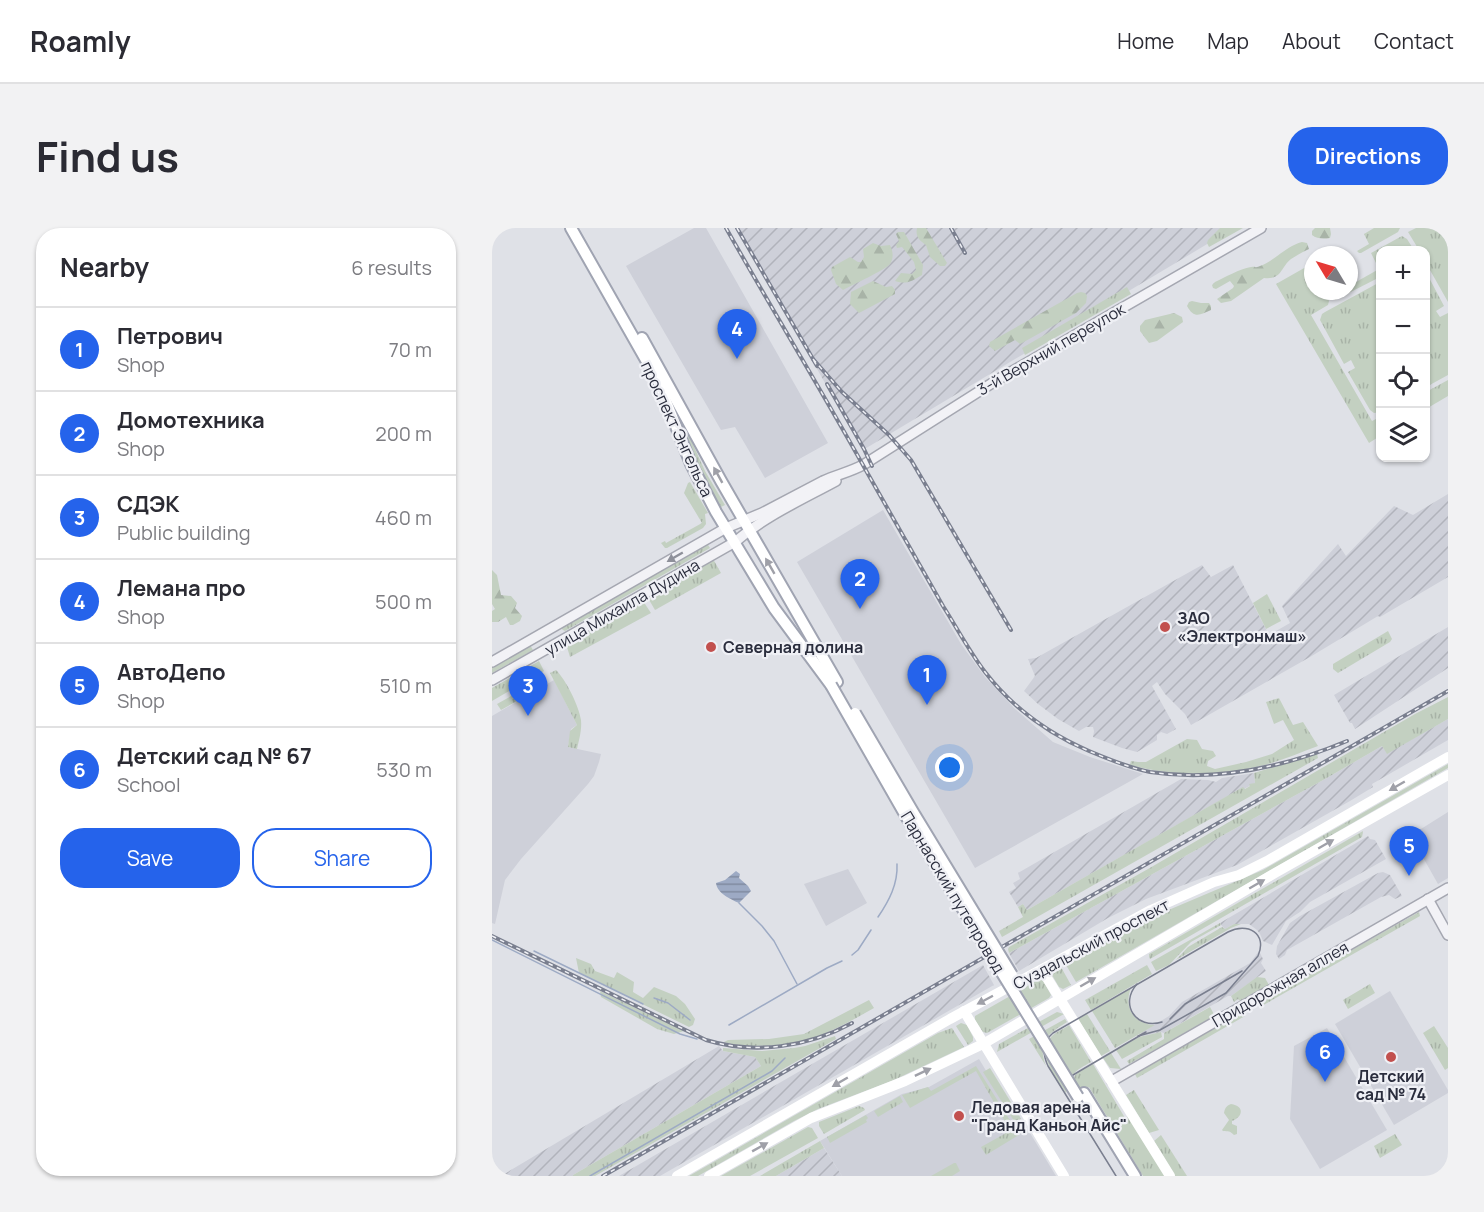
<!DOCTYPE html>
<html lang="en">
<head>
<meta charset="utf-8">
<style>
	:root { --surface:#fff; --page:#f2f2f3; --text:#2b2b33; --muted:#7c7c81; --line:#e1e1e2; --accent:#2563eb }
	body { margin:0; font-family:Manrope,sans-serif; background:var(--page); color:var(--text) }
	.controls { position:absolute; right:18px; top:18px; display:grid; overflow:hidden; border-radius:12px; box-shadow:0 2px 4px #0004 }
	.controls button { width:54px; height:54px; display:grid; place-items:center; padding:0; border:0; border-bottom:2px solid var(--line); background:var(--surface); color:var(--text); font:30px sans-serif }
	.compass { position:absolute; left:812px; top:18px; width:54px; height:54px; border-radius:50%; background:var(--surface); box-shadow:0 2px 4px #0004; rotate:308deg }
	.you { position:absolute; left:458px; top:540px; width:21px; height:21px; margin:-15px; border:4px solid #fff; border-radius:50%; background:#1a73e8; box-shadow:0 0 0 9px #1a73e833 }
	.badge { display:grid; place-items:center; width:39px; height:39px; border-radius:50%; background:var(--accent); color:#fff; font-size:20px; font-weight:700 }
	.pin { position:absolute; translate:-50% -50px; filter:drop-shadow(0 2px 3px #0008) }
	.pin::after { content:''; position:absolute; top:32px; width:21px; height:18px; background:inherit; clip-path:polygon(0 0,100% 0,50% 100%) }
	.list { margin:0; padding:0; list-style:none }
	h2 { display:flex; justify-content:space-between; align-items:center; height:78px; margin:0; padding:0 24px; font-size:26px }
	h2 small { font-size:20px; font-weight:400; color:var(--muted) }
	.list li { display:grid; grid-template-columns:39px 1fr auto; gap:18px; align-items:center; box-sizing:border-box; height:84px; padding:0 24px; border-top:2px solid var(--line) }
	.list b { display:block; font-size:22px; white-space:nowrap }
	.list p { margin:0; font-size:20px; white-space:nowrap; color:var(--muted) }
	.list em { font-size:20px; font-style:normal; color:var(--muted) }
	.actions { display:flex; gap:12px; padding:18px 24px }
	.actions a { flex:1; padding:14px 0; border:2px solid var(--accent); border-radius:24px; text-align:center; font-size:21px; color:var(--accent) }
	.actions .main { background:var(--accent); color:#fff }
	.icon { flex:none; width:33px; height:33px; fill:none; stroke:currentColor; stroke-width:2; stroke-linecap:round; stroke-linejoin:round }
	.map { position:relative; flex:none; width:956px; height:948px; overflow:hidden; border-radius:24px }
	header { display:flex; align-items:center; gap:36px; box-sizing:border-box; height:84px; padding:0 30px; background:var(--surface); border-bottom:2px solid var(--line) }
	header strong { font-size:28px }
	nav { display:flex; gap:33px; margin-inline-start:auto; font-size:21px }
	.intro { display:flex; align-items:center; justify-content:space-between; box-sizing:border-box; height:144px; padding:0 36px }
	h1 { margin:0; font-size:42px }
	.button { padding:15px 27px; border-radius:24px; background:var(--accent); color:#fff; font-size:21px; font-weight:700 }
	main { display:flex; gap:36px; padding:0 36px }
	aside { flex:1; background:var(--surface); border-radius:24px; box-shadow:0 2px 4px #0004 }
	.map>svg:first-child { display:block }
</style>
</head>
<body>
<header>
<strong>Roamly</strong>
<nav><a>Home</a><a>Map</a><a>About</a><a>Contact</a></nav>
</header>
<div class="intro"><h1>Find us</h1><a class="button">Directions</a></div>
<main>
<aside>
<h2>Nearby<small>6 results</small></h2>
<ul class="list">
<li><span class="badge">1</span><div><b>Петрович</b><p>Shop</p></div><em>70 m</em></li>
<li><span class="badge">2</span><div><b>Домотехника</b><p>Shop</p></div><em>200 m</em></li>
<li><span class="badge">3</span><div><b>СДЭК</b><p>Public building</p></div><em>460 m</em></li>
<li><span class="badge">4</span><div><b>Лемана про</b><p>Shop</p></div><em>500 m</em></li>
<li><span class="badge">5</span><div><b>АвтоДепо</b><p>Shop</p></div><em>510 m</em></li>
<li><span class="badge">6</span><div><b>Детский сад № 67</b><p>School</p></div><em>530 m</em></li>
</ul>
<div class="actions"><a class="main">Save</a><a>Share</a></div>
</aside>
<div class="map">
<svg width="956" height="948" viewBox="0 0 956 948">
	<defs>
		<pattern id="industrial-furrows" width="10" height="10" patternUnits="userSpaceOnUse" patternTransform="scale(1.5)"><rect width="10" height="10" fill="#ced0d9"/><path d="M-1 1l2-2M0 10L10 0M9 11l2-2" fill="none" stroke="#b1b3bb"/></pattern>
		<pattern id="grass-tufts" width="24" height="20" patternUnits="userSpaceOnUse" patternTransform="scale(1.5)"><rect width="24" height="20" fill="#c3d0c1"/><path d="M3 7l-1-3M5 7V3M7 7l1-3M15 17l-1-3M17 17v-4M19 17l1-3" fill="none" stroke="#a8b3a7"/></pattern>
		<pattern id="forest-firs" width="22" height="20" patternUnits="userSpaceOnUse" patternTransform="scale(1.5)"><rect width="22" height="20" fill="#c3d0c1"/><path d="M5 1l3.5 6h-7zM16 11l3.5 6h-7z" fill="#a8b3a7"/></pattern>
		<pattern id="water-rules" width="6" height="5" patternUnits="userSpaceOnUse" patternTransform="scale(1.5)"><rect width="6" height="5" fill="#9daac4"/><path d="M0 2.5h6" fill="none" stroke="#808ba0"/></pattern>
	</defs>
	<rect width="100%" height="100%" fill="#dfe1e7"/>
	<g fill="#ced0d9">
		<polygon points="202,0 214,0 336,215 273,250 243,199 229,202 134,38"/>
		<polygon points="391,282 469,416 493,449 522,480 561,514 598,529 651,546 483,640 305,334"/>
		<polygon points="62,452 85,497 79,501 76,519 109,526 107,534 102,548 96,556 29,631 13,652 3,696 0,695 0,488"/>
		<polygon points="956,584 956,650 946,656 924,617 927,615 921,606"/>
		<polygon points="356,641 375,675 334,698 312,656"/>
		<polygon points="898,763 956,862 956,865 902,897 843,796"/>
		<polygon points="835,800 895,902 828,941 798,891 802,818"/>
		<polygon points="487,831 522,889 535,900 564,948 350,948 328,913 410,866 437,859"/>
	</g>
	<g fill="url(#industrial-furrows)">
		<polygon points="245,0 742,0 371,222"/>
		<polygon points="956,266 956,349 888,389 886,388 818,429 699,497 693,486 673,466 665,454 660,458 684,501 675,506 669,504 665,507 665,512 645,524 630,520 601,509 602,503 601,499 594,499 587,503 566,491 546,476 532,463 543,448 536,431 544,430 710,337 719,349 741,337 777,407 798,395 790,378 846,316 854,328 902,278 921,287"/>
		<polygon points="956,399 956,440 863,501 860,495 858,495 842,467"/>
		<polygon points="956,491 956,512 880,556 881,559 858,573 745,637 654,671 616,690 527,743 517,725 833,551 890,518 895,525"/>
		<polygon points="762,545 763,555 752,561 750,560 535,682 531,676 526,679 517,664 524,660 521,655 528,651 526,645 689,551 716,552 724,554 730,550"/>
		<polygon points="876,608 878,611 883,612 894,631 818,674 808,684 794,693 780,717 771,713 768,706 765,702 757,696 742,696 733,701 730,698 728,695"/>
		<polygon points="891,644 898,647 910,668 903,671 897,667 889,669 795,722 793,727 787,731 784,726 785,718 798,695 808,688 886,645"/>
		<polygon points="767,723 771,731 769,735 774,743 739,768 736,768 672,805 669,804 647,809 646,807 677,788 690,774 758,735"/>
		<polygon points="491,737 502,757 168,948 127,948"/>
		<polygon points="227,818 231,823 263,829 269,838 81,947 81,948 9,948"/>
		<polygon points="332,920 350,948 284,948"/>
	</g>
	<g fill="url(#grass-tufts)">
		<polygon points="728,0 751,0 717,19 715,15 716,12"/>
		<polygon points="882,0 908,0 906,4 869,25 867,25 865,23 877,16 872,6"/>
		<polygon points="924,0 948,0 956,13 956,74 934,35 934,22 927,22 916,4"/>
		<polygon points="910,8 915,11 922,22 888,22 888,49 843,72 840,67 842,64 844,63 845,65 849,63 857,63 857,58 887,41 879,25"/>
		<polygon points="821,35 821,63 833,63 837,73 836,77 819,87 880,193 888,189 888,208 877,215 784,56"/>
		<polygon points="934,44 952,78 944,83 948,89 956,85 956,147 934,159"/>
		<polygon points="888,54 888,184 882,185 878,182 856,144 863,140 859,132 852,136 828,92 830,86 833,84"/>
		<polygon points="635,59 639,66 533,127 530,120"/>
		<polygon points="956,152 956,168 934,181 934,164"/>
		<polygon points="184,179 213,243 233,277 229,279 209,245 182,180"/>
		<polygon points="198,254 216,285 213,286 214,296 211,300 175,320 173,320 169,315 173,313 174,315 210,295 192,265 196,255"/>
		<polygon points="215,315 218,320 73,403 71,402 69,400 70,398"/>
		<polygon points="221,331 229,345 163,382 156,370 157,367"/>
		<polygon points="775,366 789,393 774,401 761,375"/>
		<polygon points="149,372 151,373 159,385 78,429 75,419 79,412"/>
		<polygon points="896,403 900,411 898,414 846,445 841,441 841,436"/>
		<polygon points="38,417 41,422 0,445 0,439"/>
		<polygon points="47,433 52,443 0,473 0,460"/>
		<path d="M64 442C74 452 87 478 89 492 90 502 87 512 85 521L76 519 78 503 85 497 58 445Z"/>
		<polygon points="51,450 54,457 9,482 5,476"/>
		<polygon points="956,469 956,491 895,526 890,518 833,551 517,725 516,721 517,719 656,641 923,486"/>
		<path d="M787 470 801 497 811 494 826 518C802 527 779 537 754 541 717 548 675 547 638 537L639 533 646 534H654L695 511 705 512 710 521 721 523 724 528 716 533 715 538 723 541 754 534 780 526 802 512 791 492 782 496 774 474Z"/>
		<polygon points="825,526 826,530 510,709 507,703 531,689 526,679 531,676 535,682 751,559 753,561 758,558 757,556 763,555 762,545"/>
		<polygon points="956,536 956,540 584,754 574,737 660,689 771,642"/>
		<polygon points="871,603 870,609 658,731 657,729 657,726"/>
		<polygon points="927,684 928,688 768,779 766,775"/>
		<polygon points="728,695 729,697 699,714 677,737 664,743 659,734"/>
		<polygon points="742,696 749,696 739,700 684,732 696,719 730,699 733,701"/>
		<polygon points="84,730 99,736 103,743 122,750 125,744 142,754 141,764 151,770 162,759 184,768 193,776 203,791 201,797 197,799 87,745"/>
		<polygon points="655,737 660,746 599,782 593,772"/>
		<polygon points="569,739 579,757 571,761 567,759 560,747 563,743"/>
		<polygon points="765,749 773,750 777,757 748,773 746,771 742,774 739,768"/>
		<polygon points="546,752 551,752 559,767 557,770 495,805 491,804 483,792 483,788"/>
		<polygon points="878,756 883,765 856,781 851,772"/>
		<path d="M639 760C631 780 642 796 663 797L623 820 600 783Z"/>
		<polygon points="108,763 192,803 182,806 165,801 109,769"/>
		<path d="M377 772 382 780C361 792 341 803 319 811 295 818 255 821 232 814L236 812 277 811 312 806Z"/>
		<polygon points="718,779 723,788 637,836 635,833 672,811 672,805"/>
		<polygon points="565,784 572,786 505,824 507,816"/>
		<polygon points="751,784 753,788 645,850 643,846"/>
		<polygon points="595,786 618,823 609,828 586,791"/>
		<path d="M573 791 575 794C556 806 545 813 554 838L537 811Z"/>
		<polygon points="469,795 475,797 481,809 481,813 476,817 464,798"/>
		<path d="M577 797 599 834C583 843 577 846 574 865 565 850 542 825 560 808 565 803 572 801 577 797Z"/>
		<polygon points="942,798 956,820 956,840 953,842 931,805"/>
		<polygon points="460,800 472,819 402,852 326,881 302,893 206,948 197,948 446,805"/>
		<polygon points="669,804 670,809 630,831 624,822 647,809"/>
		<polygon points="343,808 344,811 103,948 81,948 81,947 269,838 263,829 231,823 231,820 270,823 302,820 313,818"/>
		<polygon points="619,825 629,841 618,840 611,830"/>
		<path d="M601 836 633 890 636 888 673 948H651L597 859 581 868C579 845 581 848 601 836Z"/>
		<polygon points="484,838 519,894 515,897 484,843 418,880 410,867 436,859 439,863"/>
		<polygon points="498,840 528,889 529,891 524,894 522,893 491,844"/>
		<polygon points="642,862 667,902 657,905 634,867"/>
		<polygon points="408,868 411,874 386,889 382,883"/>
		<path d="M739 876C753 878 751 889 740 893V896L745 898V906L742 907C737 902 737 904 731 903L730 902 737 892 732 885C733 880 734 878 739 876Z"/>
		<polygon points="367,878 372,880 373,882 332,906 327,898 327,894"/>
		<polygon points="374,887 376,890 374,892 375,894 338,915 335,909"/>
		<polygon points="316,899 320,900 326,910 258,948 229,948"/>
		<polygon points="523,900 527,907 494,927 489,919"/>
		<polygon points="903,906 910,917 888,930 882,918"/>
		<polygon points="669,907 695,948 683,948 662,913"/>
		<polygon points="328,913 332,920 284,948 268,948"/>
		<polygon points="462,935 464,935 468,943 460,948 439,948"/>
	</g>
	<g fill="url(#forest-firs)">
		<path d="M425 0H434L455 35 453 38H448L438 29 434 17C428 13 423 9 425 0Z"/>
		<path d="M823 0H838L839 6 838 10C831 11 825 11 820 7V3Z"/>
		<path d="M406 4H412L431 37 430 47C420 53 415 57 403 53L409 45 420 46 424 42 422 34 410 19 405 20 404 17 407 13 404 6Z"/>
		<path d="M810 14 815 15 817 21C811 24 805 27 799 31 788 40 790 52 772 50L739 73 729 75 725 71 741 60 742 58 738 53 724 61 721 60 720 57 723 54C734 49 747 41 759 39 767 38 760 41 768 38 784 32 794 18 810 14Z"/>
		<path d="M381 15 389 18 398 17C401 23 402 30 398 36 393 42 360 57 351 62L344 56 339 42 340 39 358 29 366 34H369L372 29 371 21Z"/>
		<polygon points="381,53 394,59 400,58 403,62 403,66 367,85 358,76 359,64"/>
		<polygon points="589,64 593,65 595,68 594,75 584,85 530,115 528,116 523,112 503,123 497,118 498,114 585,65"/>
		<path d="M700 73 709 75H717L719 78V82C708 87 702 91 695 78L697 74Z"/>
		<polygon points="682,85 690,89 691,94 665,113 657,115 648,103 648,98 653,92"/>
		<polygon points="0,342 5,347 9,367 19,368 25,375 23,380 30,388 28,393 21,397 18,397 14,389 6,394 0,394 0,383 3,381 0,376"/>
	</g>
	<path fill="url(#water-rules)" d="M244 643 248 646 247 650 256 658 259 663 247 675C238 671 225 665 224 655L233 652Z"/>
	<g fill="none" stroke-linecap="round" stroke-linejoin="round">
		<g stroke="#9daac4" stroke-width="1.5">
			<polyline points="247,675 270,698 282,713 305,756"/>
			<path d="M386 689C397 673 406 656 405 636"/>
			<polyline points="0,712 188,806 205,811"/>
			<polyline points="42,723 151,776"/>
			<polyline points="360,727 366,722 379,702"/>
			<polyline points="162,770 176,775 198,792"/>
			<polyline points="237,797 335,740 350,733"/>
			<polyline points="98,948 280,843 293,830"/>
		</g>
		<g stroke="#a5a7b1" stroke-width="12">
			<g id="tertiary">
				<path d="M0 434 234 300 270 285 331 253C344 247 358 244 371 237L505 152 769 0"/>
				<path d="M0 452 243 314C273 288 309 272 344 253"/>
				<polyline points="936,671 956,707"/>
				<polyline points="620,853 956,660"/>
			</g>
		</g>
		<g stroke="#a0a4b2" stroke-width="14">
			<g id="primary">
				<polyline points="79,0 166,153 199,236 224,284 282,380 339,457"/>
				<polyline points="150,110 229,253 345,454"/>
				<polyline points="592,865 643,948"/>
			</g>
		</g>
		<use href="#tertiary" stroke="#f2f2f6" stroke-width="9"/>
		<g stroke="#fff" stroke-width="10">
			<polyline points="550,742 678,948"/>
			<polyline points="472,783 572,948"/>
			<polyline points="185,948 458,791 659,682 722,654 747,647 775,633 956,529"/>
			<polyline points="217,948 319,890 413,853 491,816 783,645 956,547"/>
		</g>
		<use href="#primary" stroke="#fff" stroke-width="10"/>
		<g stroke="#7a7f8f" stroke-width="1.5">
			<path d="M645 756C627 776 644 802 670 794"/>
			<polyline points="678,791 693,776 750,743"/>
			<path d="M581 871C576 863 575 855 581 847L654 804"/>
			<path d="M624 948 556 838C550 825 550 814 561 805L736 704C755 694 776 705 766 728L734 765 668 802 646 808"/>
		</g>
		<g stroke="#7a7f8f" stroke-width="4">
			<g id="rail">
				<path d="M234 0C281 83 330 163 376 246 401 290 426 334 451 378 465 400 477 423 493 444 520 479 557 506 597 523 616 531 638 540 658 544 725 554 793 539 855 513"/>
				<polyline points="245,0 325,138"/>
				<polyline points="459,0 473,25"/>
				<polyline points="321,131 350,164 397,207 419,232 519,402"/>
				<polyline points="335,156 372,221 380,238"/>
				<path d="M0 708 214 812C263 827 316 819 360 795"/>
				<polyline points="111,948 956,463"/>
			</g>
		</g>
		<use href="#rail" stroke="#eff0f5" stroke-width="1.5" stroke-dasharray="4.5" stroke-linecap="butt"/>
		<g stroke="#a0a4b2" stroke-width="14" stroke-linecap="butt">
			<g id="primary-bridge">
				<polyline points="339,457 414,588 586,869"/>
				<polyline points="363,485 421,584 520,747"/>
			</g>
		</g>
		<use href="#primary-bridge" stroke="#fff" stroke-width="10"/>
	</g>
	<defs><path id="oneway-solid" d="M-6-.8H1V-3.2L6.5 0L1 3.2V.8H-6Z" transform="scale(1.5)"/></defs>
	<g fill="#9fa0a8">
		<use href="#oneway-solid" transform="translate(226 247) rotate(-119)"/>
		<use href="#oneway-solid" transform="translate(278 338) rotate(-120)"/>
		<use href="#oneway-solid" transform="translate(905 558) rotate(150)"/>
		<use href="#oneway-solid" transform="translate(834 616) rotate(-30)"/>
		<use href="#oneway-solid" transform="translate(765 656) rotate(-30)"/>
		<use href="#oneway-solid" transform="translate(596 754) rotate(-30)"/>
		<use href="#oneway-solid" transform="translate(493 772) rotate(152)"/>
		<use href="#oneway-solid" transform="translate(431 844) rotate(-25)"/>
		<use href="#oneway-solid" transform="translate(348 854) rotate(150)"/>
		<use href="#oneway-solid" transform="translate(268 919) rotate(-29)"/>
	</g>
	<use fill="#8e909a" href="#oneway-solid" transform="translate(183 329) rotate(150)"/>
	<g fill="#c2504e" stroke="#eff0f5" stroke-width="2">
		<circle cx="673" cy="399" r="6"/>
		<circle cx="219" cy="419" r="6"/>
		<circle cx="899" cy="829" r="6"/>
		<circle cx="467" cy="888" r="6"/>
	</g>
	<g text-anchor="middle" stroke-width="4.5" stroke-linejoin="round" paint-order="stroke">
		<g font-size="16" fill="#2a2d3d" stroke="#eff0f5">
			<text transform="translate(559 121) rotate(-30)" y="6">3-й Верхний переулок</text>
			<text transform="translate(185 201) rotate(65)" y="6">проспект Энгельса</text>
			<text transform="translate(130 379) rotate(-30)" y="6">улица Михаила Дудина</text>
			<text transform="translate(461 664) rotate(59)" y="6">Парнасский путепровод</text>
			<text transform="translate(599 716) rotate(-28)" y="6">Суздальский проспект</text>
			<text transform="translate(788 756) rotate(-30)" y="6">Придорожная аллея</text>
		</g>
		<g font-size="16" font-weight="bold" fill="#2a2d3d" stroke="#eff0f5" text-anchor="start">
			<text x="685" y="396">ЗАО<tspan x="685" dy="18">«Электронмаш»</tspan></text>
			<text x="231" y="425">Северная долина</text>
			<text x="899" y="854" text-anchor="middle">Детский<tspan x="899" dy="18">сад № 74</tspan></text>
			<text x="479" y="885">Ледовая арена<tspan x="479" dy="18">"Гранд Каньон Айс"</tspan></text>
		</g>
	</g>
</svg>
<div class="controls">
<button>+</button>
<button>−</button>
<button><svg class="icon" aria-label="locate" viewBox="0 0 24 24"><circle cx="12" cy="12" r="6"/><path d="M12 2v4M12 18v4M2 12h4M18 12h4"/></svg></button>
<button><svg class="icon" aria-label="layers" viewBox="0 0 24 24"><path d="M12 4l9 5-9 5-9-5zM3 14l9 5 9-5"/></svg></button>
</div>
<svg class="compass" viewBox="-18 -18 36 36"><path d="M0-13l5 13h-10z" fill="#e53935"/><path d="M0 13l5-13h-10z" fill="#7c7c81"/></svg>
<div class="you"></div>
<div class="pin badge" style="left:435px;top:477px">1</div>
<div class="pin badge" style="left:368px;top:381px">2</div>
<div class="pin badge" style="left:36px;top:488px">3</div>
<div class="pin badge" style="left:245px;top:131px">4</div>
<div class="pin badge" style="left:917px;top:648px">5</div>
<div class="pin badge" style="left:833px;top:854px">6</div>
</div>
</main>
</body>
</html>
